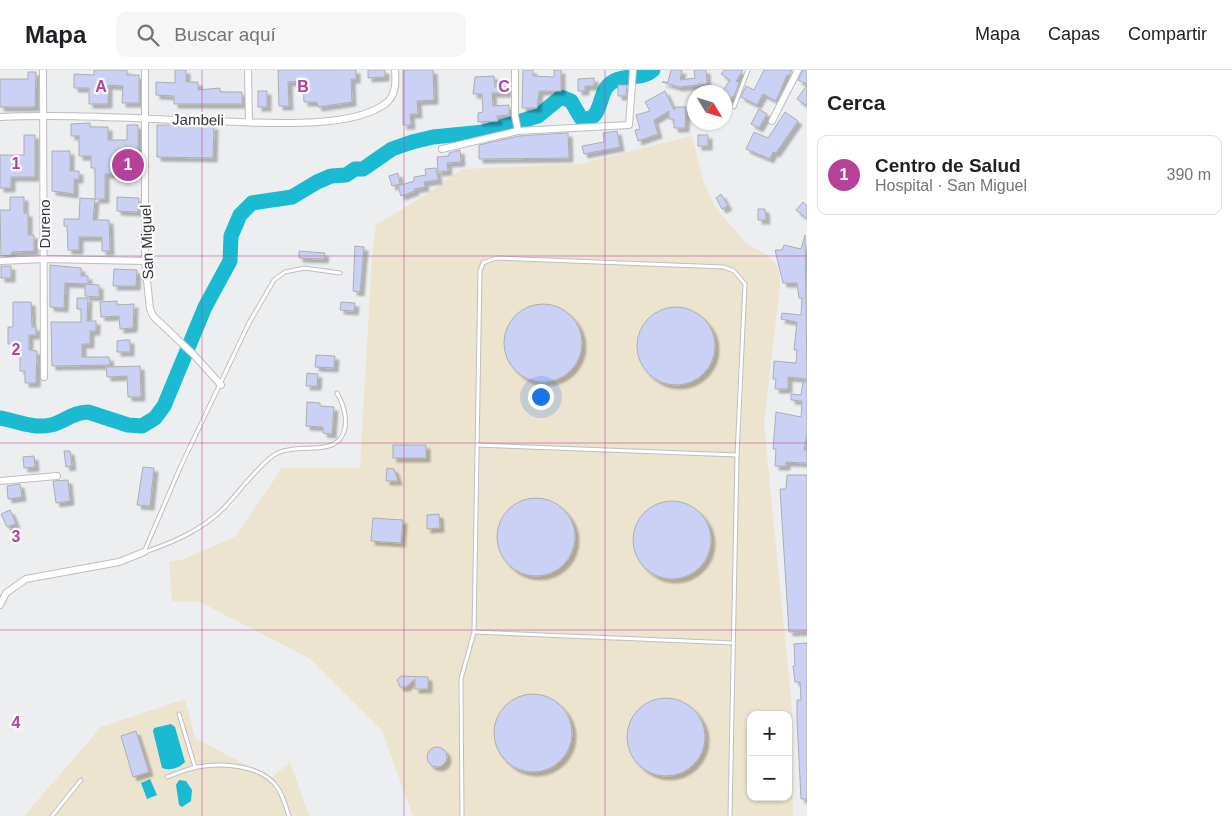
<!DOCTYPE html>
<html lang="es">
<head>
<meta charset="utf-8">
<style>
	:root { --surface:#fff; --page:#f6f6f6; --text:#202124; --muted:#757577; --line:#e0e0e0; --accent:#b64199 }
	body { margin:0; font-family:Arial,sans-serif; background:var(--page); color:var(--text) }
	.controls { position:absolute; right:15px; bottom:15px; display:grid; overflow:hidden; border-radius:10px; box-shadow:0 1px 4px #0004 }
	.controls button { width:45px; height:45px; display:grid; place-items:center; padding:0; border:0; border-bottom:1px solid var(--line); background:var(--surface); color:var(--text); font:25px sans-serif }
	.compass { position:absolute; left:687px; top:15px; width:45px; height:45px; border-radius:50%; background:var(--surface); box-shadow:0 1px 4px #0004; rotate:128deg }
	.you { position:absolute; left:540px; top:326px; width:18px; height:18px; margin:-12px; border:4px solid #fff; border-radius:50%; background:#1a73e8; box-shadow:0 0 0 8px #1a73e833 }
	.badge { display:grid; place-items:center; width:32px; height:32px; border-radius:50%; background:var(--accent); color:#fff; font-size:16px; font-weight:700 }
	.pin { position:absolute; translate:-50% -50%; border:2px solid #fff; box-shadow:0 1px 5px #0006 }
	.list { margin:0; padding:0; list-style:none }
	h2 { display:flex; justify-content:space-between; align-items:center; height:65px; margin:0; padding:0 20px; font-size:21px }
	h2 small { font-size:16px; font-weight:400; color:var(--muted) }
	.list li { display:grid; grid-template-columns:32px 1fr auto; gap:15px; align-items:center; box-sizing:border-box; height:80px; margin:0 10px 10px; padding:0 10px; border:1px solid var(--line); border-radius:10px }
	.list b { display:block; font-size:19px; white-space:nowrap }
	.list p { margin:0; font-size:16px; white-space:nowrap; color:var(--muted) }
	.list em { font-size:16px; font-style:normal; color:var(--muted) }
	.icon { flex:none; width:28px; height:28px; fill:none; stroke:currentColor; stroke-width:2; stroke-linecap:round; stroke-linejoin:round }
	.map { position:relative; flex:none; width:807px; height:746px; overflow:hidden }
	header { display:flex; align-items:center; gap:30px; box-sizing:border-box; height:70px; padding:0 25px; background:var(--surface); border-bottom:1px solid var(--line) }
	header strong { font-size:24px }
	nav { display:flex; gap:28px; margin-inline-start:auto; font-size:18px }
	.search { width:350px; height:45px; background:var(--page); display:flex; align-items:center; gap:12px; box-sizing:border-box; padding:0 18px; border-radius:10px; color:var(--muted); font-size:19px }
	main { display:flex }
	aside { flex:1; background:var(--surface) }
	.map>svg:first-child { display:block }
</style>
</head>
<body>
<header>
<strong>Mapa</strong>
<div class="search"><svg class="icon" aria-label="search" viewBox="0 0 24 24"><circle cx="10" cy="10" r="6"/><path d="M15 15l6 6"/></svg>Buscar aquí</div>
<nav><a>Mapa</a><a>Capas</a><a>Compartir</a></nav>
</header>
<main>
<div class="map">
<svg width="807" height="746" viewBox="0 0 807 746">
	<defs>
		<filter id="shadow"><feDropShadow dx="4" dy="4" stdDeviation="1" flood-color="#0004"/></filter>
	</defs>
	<rect width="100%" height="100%" fill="#edeef0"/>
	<g fill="#ece4ce" fill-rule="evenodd">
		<path d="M692 66 703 111 715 137 746 173 767 185 778 197 780 214 764 354 792 638 793 746H413L382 661 309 588 200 532 172 531 169 491 182 490 236 466 282 398H360L372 186 376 155 427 124 462 99 580 94ZM751 645H788V727H751Z"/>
		<polygon points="185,629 195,668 271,708 290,692 309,746 24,746 101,657"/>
	</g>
	<g fill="#1bbad3">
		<path d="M171 654 175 657 185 692C179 698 171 701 162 698L153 661 154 658Z"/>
		<polygon points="150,709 157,725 147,729 141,713"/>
		<polygon points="179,710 186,711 192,720 191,731 182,737 179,735 176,715"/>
	</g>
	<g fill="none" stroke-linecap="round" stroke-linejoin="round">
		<path stroke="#1bbad3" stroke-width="15" d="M0 348C17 351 33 359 51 355 64 352 73 342 88 342L128 355 142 356 155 348 164 336 205 237 230 191 231 166 240 145 252 133 292 127 317 112 331 106 346 105 355 99H363L392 79 412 72 433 67 484 62 538 46 561 27 571 31 581 48C600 54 599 28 606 18 618 1 640 12 653 0"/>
	</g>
	<g fill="#cbd1f4" stroke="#adaeb0" filter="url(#shadow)">
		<polygon points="94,0 127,0 127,5 139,5 139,33 122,33 123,16 108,15 108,34 89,34 89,18 74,18 74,4 94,5"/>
		<polygon points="175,0 186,0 186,12 198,12 198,20 220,18 220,22 242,22 242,34 174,34 174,26 156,25 156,12 175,13"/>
		<polygon points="278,0 356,0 356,9 351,9 352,32 318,37 317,32 304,32 303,11 288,12 289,36 279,36"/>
		<polygon points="368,0 385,0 385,7 368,8"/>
		<polygon points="403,0 433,0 434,30 417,31 418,44 410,44 411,55 403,55"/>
		<polygon points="523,0 533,0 533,6 554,7 554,0 561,0 561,21 539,21 537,38 522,38"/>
		<polygon points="671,0 682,0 680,10 695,8 694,0 706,0 707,14 679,17 662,12 668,12"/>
		<polygon points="724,0 743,0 736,11 739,13 735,24 730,30 724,27 724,19 730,10 721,4"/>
		<polygon points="764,0 792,0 789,6 787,5 776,31 763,24 757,35 741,27 746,16 754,20"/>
		<polygon points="803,0 807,0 807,14 798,10"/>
		<polygon points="28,2 36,2 35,37 0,37 0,9 28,9"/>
		<polygon points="494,6 495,17 507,16 507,23 492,23 493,36 509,35 509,45 497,46 498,51 478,52 478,43 483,42 482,24 473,24 475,7"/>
		<polygon points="594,8 594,16 585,16 585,21 578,21 578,9"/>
		<polygon points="618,15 627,15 626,26 618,26"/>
		<polygon points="807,15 807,36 797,29"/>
		<rect x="258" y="21" width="9" height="16"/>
		<polygon points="665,21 674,40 675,37 686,37 685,58 674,58 674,49 669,49 669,41 654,50 658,64 638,71 635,60 640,59 636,45 650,41 645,32"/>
		<polygon points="759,39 767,44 759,58 751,54"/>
		<polygon points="785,42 798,51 776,83 773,82 770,89 746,79 754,62 768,68"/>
		<polygon points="90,53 90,57 108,57 108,70 127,70 127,55 138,55 138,84 130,84 131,103 105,104 105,129 95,129 95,98 91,98 91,86 79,86 79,66 71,66 71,54"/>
		<polygon points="157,55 214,56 213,88 157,87"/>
		<polygon points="617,61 620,77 584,84 582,76 604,72 603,63"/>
		<polygon points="568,63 569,88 479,89 479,75 519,66"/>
		<polygon points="24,65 35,65 35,107 11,107 11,118 0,118 0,85 24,85"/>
		<rect x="698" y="65" width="10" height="11"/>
		<polygon points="460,80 461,92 447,93 448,101 438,102 437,87 449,86 449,83"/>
		<polygon points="52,81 70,81 70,101 79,101 79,109 74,109 74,124 52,121"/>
		<polygon points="436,98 438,110 424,112 425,117 414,119 415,121 401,126 398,116 414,111 414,107 426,105 425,99"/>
		<polygon points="398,103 400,114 392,116 389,106"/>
		<polygon points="721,124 728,136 722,139 716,128"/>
		<polygon points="10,127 24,127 24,143 28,143 28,165 34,165 34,181 12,182 11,185 1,186 0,140 10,140"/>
		<polygon points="117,127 139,128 138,142 117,141"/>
		<polygon points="80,128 95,129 93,150 109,150 110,181 102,181 102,167 79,167 79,180 68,180 67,156 64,156 64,149 79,149"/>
		<polygon points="803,132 807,136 807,149 796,140"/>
		<polygon points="758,139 765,139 766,150 758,150"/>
		<polygon points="805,165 807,309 788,307 788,319 775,319 776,309 773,309 774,291 796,293 797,280 794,280 797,252 781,249 782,243 801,245 802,228 799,228 797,213 783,213 775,180 782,180 784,175 801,179"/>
		<polygon points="355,176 364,177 360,222 353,221"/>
		<polygon points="299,181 325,183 324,189 299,188"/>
		<polygon points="50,195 81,198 81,206 88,206 88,214 65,213 64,238 50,237"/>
		<rect x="1" y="196" width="10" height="12"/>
		<polygon points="114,199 137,200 136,216 113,216"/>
		<polygon points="85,214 99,215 99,227 85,226"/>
		<polygon points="77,228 88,228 87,251 96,251 96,261 90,261 90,274 82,274 82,287 109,287 110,295 52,296 51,252 81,252 81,239 77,239"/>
		<polygon points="117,231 117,235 134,234 133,258 120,259 119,246 101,247 100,232"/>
		<polygon points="13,232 31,232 32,257 36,257 36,265 29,265 29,280 37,281 36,313 25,313 25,301 20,301 20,274 8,274 8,257 13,257"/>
		<polygon points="341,232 355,233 354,241 340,240"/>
		<circle cx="543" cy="273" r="39"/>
		<circle cx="676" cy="276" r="39"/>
		<polygon points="124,270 130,270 130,282 117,282 117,271"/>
		<polygon points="316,285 335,286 334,298 315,297"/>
		<polygon points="140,296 141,327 128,327 127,306 107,307 106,297"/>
		<polygon points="307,303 318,304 317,316 306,316"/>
		<polygon points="803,312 807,312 807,363 804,380 807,380 807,393 786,392 786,396 775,396 776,379 773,379 776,342 801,347 802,331 791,330 791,324 801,325"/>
		<polygon points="307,332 320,333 320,336 334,337 332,364 323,363 323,357 306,356"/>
		<rect x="393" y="375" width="33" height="13"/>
		<polygon points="64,381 70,381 72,396 66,397"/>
		<polygon points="34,386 35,397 24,398 23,387"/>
		<polygon points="143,397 154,398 150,436 137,435"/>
		<polygon points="387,398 394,399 398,411 386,411"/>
		<polygon points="787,405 807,405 807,561 789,562 780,419 786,419"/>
		<polygon points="68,410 70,431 56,433 53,411"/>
		<polygon points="20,414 22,427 8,429 7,416"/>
		<circle cx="536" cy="467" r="39"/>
		<circle cx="672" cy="470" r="39"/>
		<polygon points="10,440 16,454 7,457 1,444"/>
		<polygon points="439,444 440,458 427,459 427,445"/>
		<polygon points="373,448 403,450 401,473 371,471"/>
		<polygon points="807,573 807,729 801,729 797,649 797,630 801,630 800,612 795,612 793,596 795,596 794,574"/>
		<polygon points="401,606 428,607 428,619 415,619 415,609 406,617 400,617 397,610"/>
		<circle cx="533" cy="663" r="39"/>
		<circle cx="666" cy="667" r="39"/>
		<polygon points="136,661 149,702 133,707 121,666"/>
		<circle cx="437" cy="687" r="10"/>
	</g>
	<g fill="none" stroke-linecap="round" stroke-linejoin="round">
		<g stroke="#bebec1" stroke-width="5">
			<g id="service">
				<polyline points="734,37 748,0"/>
				<polyline points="478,375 737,385"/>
				<polyline points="144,482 180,398 249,253 274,210 285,202 304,198 340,203"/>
				<path d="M145 482C174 472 202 460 224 438 237 424 260 394 274 385 292 373 327 384 339 370 351 357 344 335 337 323"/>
				<polyline points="474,562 734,573"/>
				<polyline points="179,644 195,697"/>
				<path d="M167 707C176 704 187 699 197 697 221 693 261 694 277 717 283 725 286 737 289 746"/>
				<polyline points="52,746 81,710"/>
				<polyline points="462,746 461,609 474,562 480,201 483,193 496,188 724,197 734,201 745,214 737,385 730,746"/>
			</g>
		</g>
		<g stroke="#bebec1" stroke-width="8">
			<g id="minor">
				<polyline points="43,0 44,307"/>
				<polyline points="145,0 145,191 150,239 153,246 194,285 221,315"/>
				<polyline points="248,0 249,52"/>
				<polyline points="515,0 515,46 518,61"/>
				<path d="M0 47C70 44 139 49 209 51 254 52 348 61 385 34 396 26 396 13 395 0"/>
				<polyline points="772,51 798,0"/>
				<polyline points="442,79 518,61 629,55 633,0"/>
				<polyline points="0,191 45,189 145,191"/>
				<polyline points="0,411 57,406"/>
				<polyline points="0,535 6,523 26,509 119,492 144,482"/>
			</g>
		</g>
		<use href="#service" stroke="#fff" stroke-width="3"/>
		<use href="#minor" stroke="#fff" stroke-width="6"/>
	</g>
	<path fill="none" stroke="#b64199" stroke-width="1" stroke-opacity="0.55" d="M202 0V746M404 0V746M605 0V746M0 186H807M0 373H807M0 560H807"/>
	<g text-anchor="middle" stroke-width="4.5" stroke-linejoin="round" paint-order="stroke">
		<g font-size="15" fill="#373738" stroke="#fbfbfe">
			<text transform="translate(198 50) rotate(1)" y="5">Jambeli</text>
			<text transform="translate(45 154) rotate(-90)" y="5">Dureno</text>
			<text transform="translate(147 172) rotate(-92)" y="5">San Miguel</text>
		</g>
	</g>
	<g font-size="16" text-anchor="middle" font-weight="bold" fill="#b64199" stroke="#fbfbfe" stroke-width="4.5" stroke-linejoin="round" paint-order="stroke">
		<text x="101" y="22">A</text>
		<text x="303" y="22">B</text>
		<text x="504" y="22">C</text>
		<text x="16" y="99">1</text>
		<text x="16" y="285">2</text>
		<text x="16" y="472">3</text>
		<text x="16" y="658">4</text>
	</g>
</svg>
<div class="controls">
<button>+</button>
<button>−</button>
</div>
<svg class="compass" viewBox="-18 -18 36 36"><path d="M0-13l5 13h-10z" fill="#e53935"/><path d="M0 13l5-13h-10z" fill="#757577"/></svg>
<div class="you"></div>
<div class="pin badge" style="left:128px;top:95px">1</div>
</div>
<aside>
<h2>Cerca<small></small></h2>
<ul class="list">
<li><span class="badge">1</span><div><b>Centro de Salud</b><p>Hospital · San Miguel</p></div><em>390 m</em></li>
</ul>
</aside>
</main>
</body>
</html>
